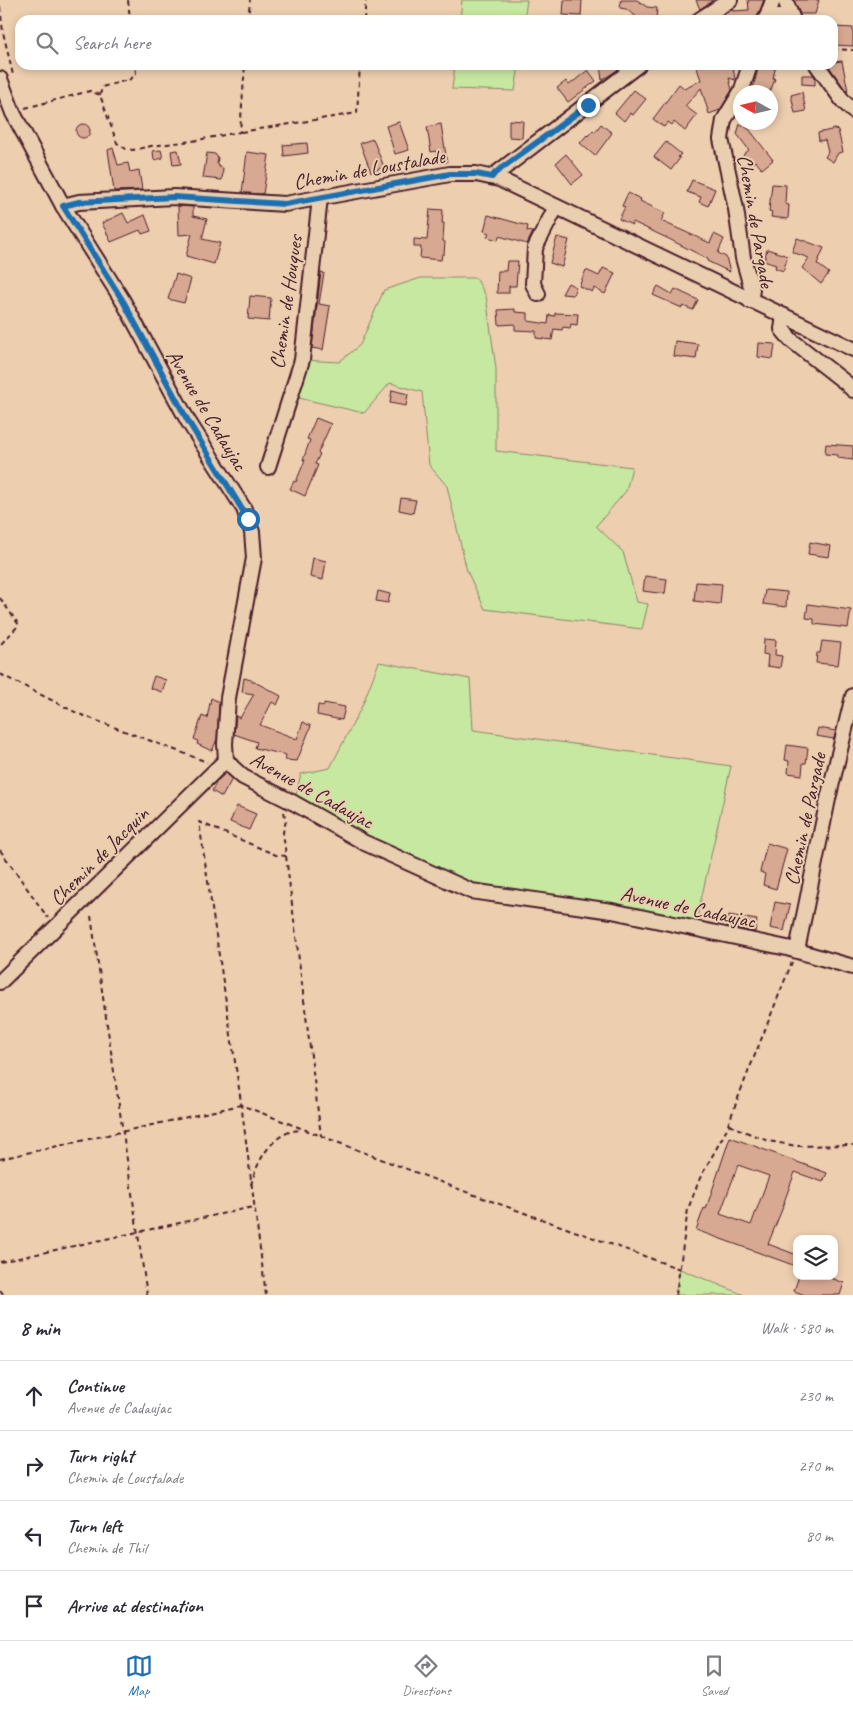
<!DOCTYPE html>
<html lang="en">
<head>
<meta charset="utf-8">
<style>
	:root { --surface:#fff; --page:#f7f7f7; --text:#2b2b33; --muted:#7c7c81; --line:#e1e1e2; --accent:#1f6fb2 }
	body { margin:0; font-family:Caveat,sans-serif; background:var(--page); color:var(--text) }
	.controls { position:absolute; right:15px; bottom:15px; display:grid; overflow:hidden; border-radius:10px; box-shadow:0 2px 8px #0003 }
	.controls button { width:45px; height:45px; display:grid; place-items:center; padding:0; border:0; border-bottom:1px solid var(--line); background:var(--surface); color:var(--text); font:25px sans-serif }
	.compass { position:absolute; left:733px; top:85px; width:45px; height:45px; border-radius:50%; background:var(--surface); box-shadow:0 2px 8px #0003; rotate:278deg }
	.stop { position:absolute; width:15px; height:15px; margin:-11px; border:4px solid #1f6fb2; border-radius:50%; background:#fff }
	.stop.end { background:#1f6fb2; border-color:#fff; box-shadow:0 1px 5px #0008 }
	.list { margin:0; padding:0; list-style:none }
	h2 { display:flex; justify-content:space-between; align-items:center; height:65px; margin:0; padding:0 20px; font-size:21px }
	h2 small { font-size:16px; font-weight:400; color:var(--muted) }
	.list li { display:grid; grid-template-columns:32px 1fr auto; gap:15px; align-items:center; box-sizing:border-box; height:70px; padding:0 20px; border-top:1px solid var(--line) }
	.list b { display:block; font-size:19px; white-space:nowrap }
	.list p { margin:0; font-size:16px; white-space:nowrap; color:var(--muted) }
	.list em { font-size:16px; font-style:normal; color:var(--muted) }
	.icon { flex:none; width:28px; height:28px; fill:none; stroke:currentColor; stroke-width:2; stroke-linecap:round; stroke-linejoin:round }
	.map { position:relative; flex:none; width:853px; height:1295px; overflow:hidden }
	.search { position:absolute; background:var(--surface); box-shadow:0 2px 8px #0003; left:15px; right:15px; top:15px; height:55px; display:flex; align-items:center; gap:12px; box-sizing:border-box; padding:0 18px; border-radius:15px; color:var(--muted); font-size:19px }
	.sheet { height:345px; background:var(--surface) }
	nav { display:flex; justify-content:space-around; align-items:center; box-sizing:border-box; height:70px; border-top:1px solid var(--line); background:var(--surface); font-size:14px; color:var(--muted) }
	nav a { display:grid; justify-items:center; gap:2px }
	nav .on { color:var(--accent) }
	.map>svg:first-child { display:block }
</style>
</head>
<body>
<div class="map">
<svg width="853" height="1295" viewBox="0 0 853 1295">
	<rect width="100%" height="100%" fill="#edceaf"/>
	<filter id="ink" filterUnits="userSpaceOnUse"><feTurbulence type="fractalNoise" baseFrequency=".02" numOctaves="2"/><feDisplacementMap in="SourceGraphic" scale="10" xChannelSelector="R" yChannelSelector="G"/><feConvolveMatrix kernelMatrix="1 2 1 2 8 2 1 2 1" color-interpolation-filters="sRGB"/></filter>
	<g filter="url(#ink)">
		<g fill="#c7e8a0" stroke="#888466">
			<polygon points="462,0 527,0 524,20 460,20"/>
			<polygon points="455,65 519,65 515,91 452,89"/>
			<polygon points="421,278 476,278 486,296 496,369 496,451 632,467 626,491 596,526 623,552 637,602 648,604 642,629 485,609 467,571 447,486 429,465 422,392 390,383 364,413 299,398 302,360 339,362 360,345 384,290"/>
			<polygon points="379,662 470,679 473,730 731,766 694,931 458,883 294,803 301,774 330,768 362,706"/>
			<polygon points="680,1269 744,1295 675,1295"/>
		</g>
		<g fill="#d8a992" stroke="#4a1f2b" fill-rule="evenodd">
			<polygon points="564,0 582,0 581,16 563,15"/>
			<polygon points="621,0 637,0 647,7 657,8 656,20 641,20 626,9 620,8"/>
			<polygon points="696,0 712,0 712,1 700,9"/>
			<polygon points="748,0 764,0 757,17 750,18 751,20 719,20 719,18 732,9 733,11 749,10"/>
			<polygon points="794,0 819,0 815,14 800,14"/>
			<polygon points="834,27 853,28 853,46 834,45"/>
			<polygon points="842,61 848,91 847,92 828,65 833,65 833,62"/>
			<polygon points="600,65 618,65 619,69 602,80"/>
			<polygon points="696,65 729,65 730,67 733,66 735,80 729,78 732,90 720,110 709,114 701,88 685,106 697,115 685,131 674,122 672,125 668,122 664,127 653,119 679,84 685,89 701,80"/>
			<polygon points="759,65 776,65 773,78 775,79 770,92 752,92"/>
			<polygon points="588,70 596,81 568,102 557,88 566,81 569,85"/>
			<polygon points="802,75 814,75 815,77 815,85 802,84"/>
			<polygon points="634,90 646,99 633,115 630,113 624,121 615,113"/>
			<polygon points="802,92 806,111 795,113 791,95"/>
			<polygon points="509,120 523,121 522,138 509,137"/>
			<polygon points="399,122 409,150 395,154 386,126"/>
			<circle cx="83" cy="131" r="7"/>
			<polygon points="441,124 447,162 438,163 436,151 431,152 427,127"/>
			<polygon points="601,124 612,133 595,156 580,143 587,135 588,136 593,130 595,132"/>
			<polygon points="740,124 749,129 773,160 762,169 755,161 751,164 743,155 749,150 737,134"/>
			<polygon points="835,129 838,130 843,152 838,153 833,162 825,157 828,152 825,140 819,141 818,133"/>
			<polygon points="373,139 384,167 371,172 360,143"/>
			<polygon points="666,142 681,154 678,157 680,158 671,170 654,157"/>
			<polygon points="307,143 308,153 284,156 283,145"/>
			<polygon points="113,148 118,165 128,163 130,172 139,170 142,190 114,191 108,150"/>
			<polygon points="161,150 163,158 154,160 153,151"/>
			<polygon points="178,150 181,164 173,165 171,151"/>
			<polygon points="247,152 269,155 263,194 242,193"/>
			<polygon points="207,153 215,154 218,158 217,164 219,165 219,167 223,168 222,180 203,178"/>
			<polygon points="566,154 583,175 572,184 556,163"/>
			<polygon points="692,180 715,189 708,206 699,202 701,197 687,192"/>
			<polygon points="772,184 786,185 785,204 789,205 788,219 771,217 772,212 769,211"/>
			<polygon points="628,193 641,199 640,201 665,213 661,221 710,243 714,234 724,239 718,253 726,257 730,272 707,261 708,259 669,239 633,222 632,225 619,219 625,207 622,206"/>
			<polygon points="178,206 193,207 193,216 207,219 202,239 220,243 214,264 186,256 192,234 179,235"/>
			<polygon points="430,209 443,210 442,223 444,223 443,241 445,242 444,254 442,254 441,260 420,258 421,247 414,247 414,239 427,240"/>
			<polygon points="123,213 128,223 145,215 151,231 142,234 140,230 111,242 102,223"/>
			<polygon points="488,215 528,226 527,231 533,232 527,244 499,236 498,240 487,237 489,233 484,231"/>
			<polygon points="557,237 569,240 562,267 550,263"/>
			<polygon points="797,238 824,248 817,264 829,273 821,284 802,268 809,258 792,252"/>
			<polygon points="767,249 788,256 783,271 775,268 776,265 764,261"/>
			<polygon points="507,261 518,261 516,286 509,286 509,293 497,293 498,271 506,271"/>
			<polygon points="603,268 615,273 605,294 594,288 592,292 579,286 586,270 599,276"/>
			<polygon points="321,272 324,273 319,304 330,306 323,350 312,348"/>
			<polygon points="176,274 191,279 184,303 168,299"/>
			<polygon points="568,283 576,287 573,295 562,294"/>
			<polygon points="658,286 672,294 675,289 698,300 693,310 683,306 682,308 653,295"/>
			<polygon points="250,296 271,298 269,321 248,319"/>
			<polygon points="515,309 515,312 528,313 528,321 548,324 549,315 555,316 555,313 578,314 577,325 571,324 570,328 563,327 562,330 554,329 552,340 536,338 536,331 515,330 515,324 499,325 498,310"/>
			<polygon points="675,341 698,344 696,359 673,356"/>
			<polygon points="759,343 775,344 773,359 758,357"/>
			<polygon points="392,390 408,394 406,406 390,403"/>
			<polygon points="316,418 331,424 318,453 320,454 315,464 318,465 305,496 290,489 294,481 296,482 305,460 303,460 310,440 307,439"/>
			<polygon points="826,444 853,446 853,460 838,458 838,455 825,454"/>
			<polygon points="401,498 416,500 413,513 399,510"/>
			<polygon points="810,542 831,546 829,557 808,554"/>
			<polygon points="313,558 326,561 323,580 310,577"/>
			<polygon points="645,576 667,579 665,594 643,591"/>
			<polygon points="696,582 722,584 720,604 694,601"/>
			<polygon points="765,590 787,592 786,607 763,604"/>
			<polygon points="378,591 390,594 388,603 376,601"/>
			<polygon points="808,604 851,610 848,628 814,624 814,619 806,618"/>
			<polygon points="764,639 776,640 775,655 782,656 780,668 767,666 768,655 763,654"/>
			<polygon points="822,641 841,643 838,665 816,663 817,653 820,653"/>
			<polygon points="154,676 166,680 162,692 150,688"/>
			<polygon points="244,678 251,680 281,696 277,705 272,702 260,725 297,739 303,722 311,726 297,761 285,760 286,755 255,748 257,742 234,734 236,716 240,718 254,694 242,692"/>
			<polygon points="211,698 219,702 217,739 212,751 197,744 198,741 194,739 202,716 207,718"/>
			<polygon points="324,703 345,707 342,720 317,715 318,705 324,706"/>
			<polygon points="818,728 836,731 834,739 816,736"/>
			<polygon points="787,745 808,748 806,763 803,763 802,775 788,773 789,761 785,760"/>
			<polygon points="226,773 232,779 222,797 212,791 217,781"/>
			<polygon points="237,806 256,814 249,830 230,822"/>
			<polygon points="767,843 787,849 776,889 763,885 765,874 760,872"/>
			<polygon points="775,902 790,905 784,931 770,928"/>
			<polygon points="729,915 757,920 755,932 727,926"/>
			<path d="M730 1137 827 1173 823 1182 795 1172 784 1202H785L768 1244 797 1255 793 1265 696 1230 704 1208 706 1209ZM738 1165 769 1176 751 1225 720 1214Z"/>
			<polygon points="799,1276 826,1276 844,1283 840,1295 805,1295 794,1291"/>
		</g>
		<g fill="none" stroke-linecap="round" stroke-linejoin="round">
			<g stroke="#4a1f2b" stroke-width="18">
				<g id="minor">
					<polyline points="785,0 793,20"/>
					<polyline points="766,18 791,16"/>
					<polyline points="699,20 730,0"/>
					<polyline points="766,20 773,0"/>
					<polyline points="750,65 741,92 724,120 721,139 736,209 743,258 752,290 750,301"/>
					<polyline points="817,65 843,101 853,111"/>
					<polyline points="0,79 13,113 63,206 123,301 188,421 244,509 252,532 254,558 228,698 225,744 226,760 233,768 243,777 294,803 365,843 471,891 612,911 787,948 853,967"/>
					<polyline points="492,177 638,65"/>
					<polyline points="63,206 79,202 174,197 285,204 450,174 476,174 499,179 853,349"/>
					<polyline points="538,294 533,284 535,248 556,207"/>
					<polyline points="784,316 782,329 791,340 846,383 853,390"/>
					<polyline points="268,467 302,360 320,198"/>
					<polyline points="797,950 828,799 853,696"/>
					<polyline points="0,982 226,760"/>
				</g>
			</g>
			<g stroke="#4a1f2b" stroke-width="2" stroke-dasharray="5 4" stroke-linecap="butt">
				<polyline points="128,0 130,20"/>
				<polyline points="0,7 3,32 13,75"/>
				<polyline points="248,20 250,0"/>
				<polyline points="364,20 366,0"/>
				<polyline points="833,49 853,50"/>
				<polyline points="100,95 102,87 131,79 136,73 135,65"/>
				<polyline points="25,108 90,91 100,95 117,143 126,149 133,150 151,146 192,141 240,132 245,65"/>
				<polyline points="241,132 357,113 360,65"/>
				<polyline points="0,598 19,625 0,645"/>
				<polyline points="0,674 79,714 207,762"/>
				<polyline points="284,812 286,821 283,832 321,1136"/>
				<polyline points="0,850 48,918"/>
				<polyline points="91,916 147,1295"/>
				<polyline points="729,1125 768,1141 797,1146 853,1145"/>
				<polyline points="0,1159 241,1105 469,1193 680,1269"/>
				<path d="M251 1185C257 1161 273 1130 302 1130"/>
				<polyline points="0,1262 253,1207"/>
				<polyline points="0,1290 4,1295"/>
				<polyline points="266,1295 240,1095 199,822 276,855 286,856"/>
				<polyline points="676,1295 688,1209 700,1178 725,1133 741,1090 792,962"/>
			</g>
			<use href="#minor" stroke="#e9cfb0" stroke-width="14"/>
		</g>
	</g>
	<g fill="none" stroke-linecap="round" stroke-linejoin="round" filter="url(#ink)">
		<polyline stroke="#1f6fb2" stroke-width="6" points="248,519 188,421 123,301 63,206 79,202 174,197 285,204 450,174 476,174 492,177 495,173 588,105"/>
	</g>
	<g text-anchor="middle" stroke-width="4" stroke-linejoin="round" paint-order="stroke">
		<g font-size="21" fill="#4a1f2b" stroke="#e9cfb0">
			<text transform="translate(369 169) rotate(-10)" y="7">Chemin de Loustalade</text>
			<text transform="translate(756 221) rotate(80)" y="7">Chemin de Pargade</text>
			<text transform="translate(286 302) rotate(-82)" y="7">Chemin de Houques</text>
			<text transform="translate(207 410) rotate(59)" y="7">Avenue de Cadaujac</text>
			<text transform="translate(312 790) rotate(29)" y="7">Avenue de Cadaujac</text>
			<text transform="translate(805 819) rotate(-78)" y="7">Chemin de Pargade</text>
			<text transform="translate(99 856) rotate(-45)" y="7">Chemin de Jacquin</text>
			<text transform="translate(688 907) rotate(12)" y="7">Avenue de Cadaujac</text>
		</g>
	</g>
</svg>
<div class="controls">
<button><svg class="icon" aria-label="layers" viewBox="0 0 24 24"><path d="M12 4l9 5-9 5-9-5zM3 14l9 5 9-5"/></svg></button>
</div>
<svg class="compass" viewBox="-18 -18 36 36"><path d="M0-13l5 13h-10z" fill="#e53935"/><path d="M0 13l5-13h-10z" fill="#7c7c81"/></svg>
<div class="stop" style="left:248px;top:519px"></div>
<div class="stop end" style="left:588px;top:105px"></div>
<div class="search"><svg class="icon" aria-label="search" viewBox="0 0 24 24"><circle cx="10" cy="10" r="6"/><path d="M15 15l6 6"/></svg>Search here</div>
</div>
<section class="sheet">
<h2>8 min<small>Walk · 580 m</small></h2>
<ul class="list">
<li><svg class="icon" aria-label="ahead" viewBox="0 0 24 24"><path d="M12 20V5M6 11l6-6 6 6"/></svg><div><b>Continue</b><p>Avenue de Cadaujac</p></div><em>230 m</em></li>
<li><svg class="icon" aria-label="right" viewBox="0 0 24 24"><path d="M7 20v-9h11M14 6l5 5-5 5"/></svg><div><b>Turn right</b><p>Chemin de Loustalade</p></div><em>270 m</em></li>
<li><svg class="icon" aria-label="left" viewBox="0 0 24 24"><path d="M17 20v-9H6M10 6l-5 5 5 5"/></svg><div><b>Turn left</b><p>Chemin de Thil</p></div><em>80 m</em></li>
<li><svg class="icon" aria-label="arrive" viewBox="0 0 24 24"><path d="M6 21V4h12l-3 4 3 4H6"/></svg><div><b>Arrive at destination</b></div></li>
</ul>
</section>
<nav>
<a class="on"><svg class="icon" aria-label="map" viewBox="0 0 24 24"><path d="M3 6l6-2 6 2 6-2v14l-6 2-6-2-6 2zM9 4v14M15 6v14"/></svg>Map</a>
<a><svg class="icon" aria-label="directions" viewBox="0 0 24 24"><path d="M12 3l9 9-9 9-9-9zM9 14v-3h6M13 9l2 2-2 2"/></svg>Directions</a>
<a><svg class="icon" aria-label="saved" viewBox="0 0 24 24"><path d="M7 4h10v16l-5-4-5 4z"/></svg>Saved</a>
</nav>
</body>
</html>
